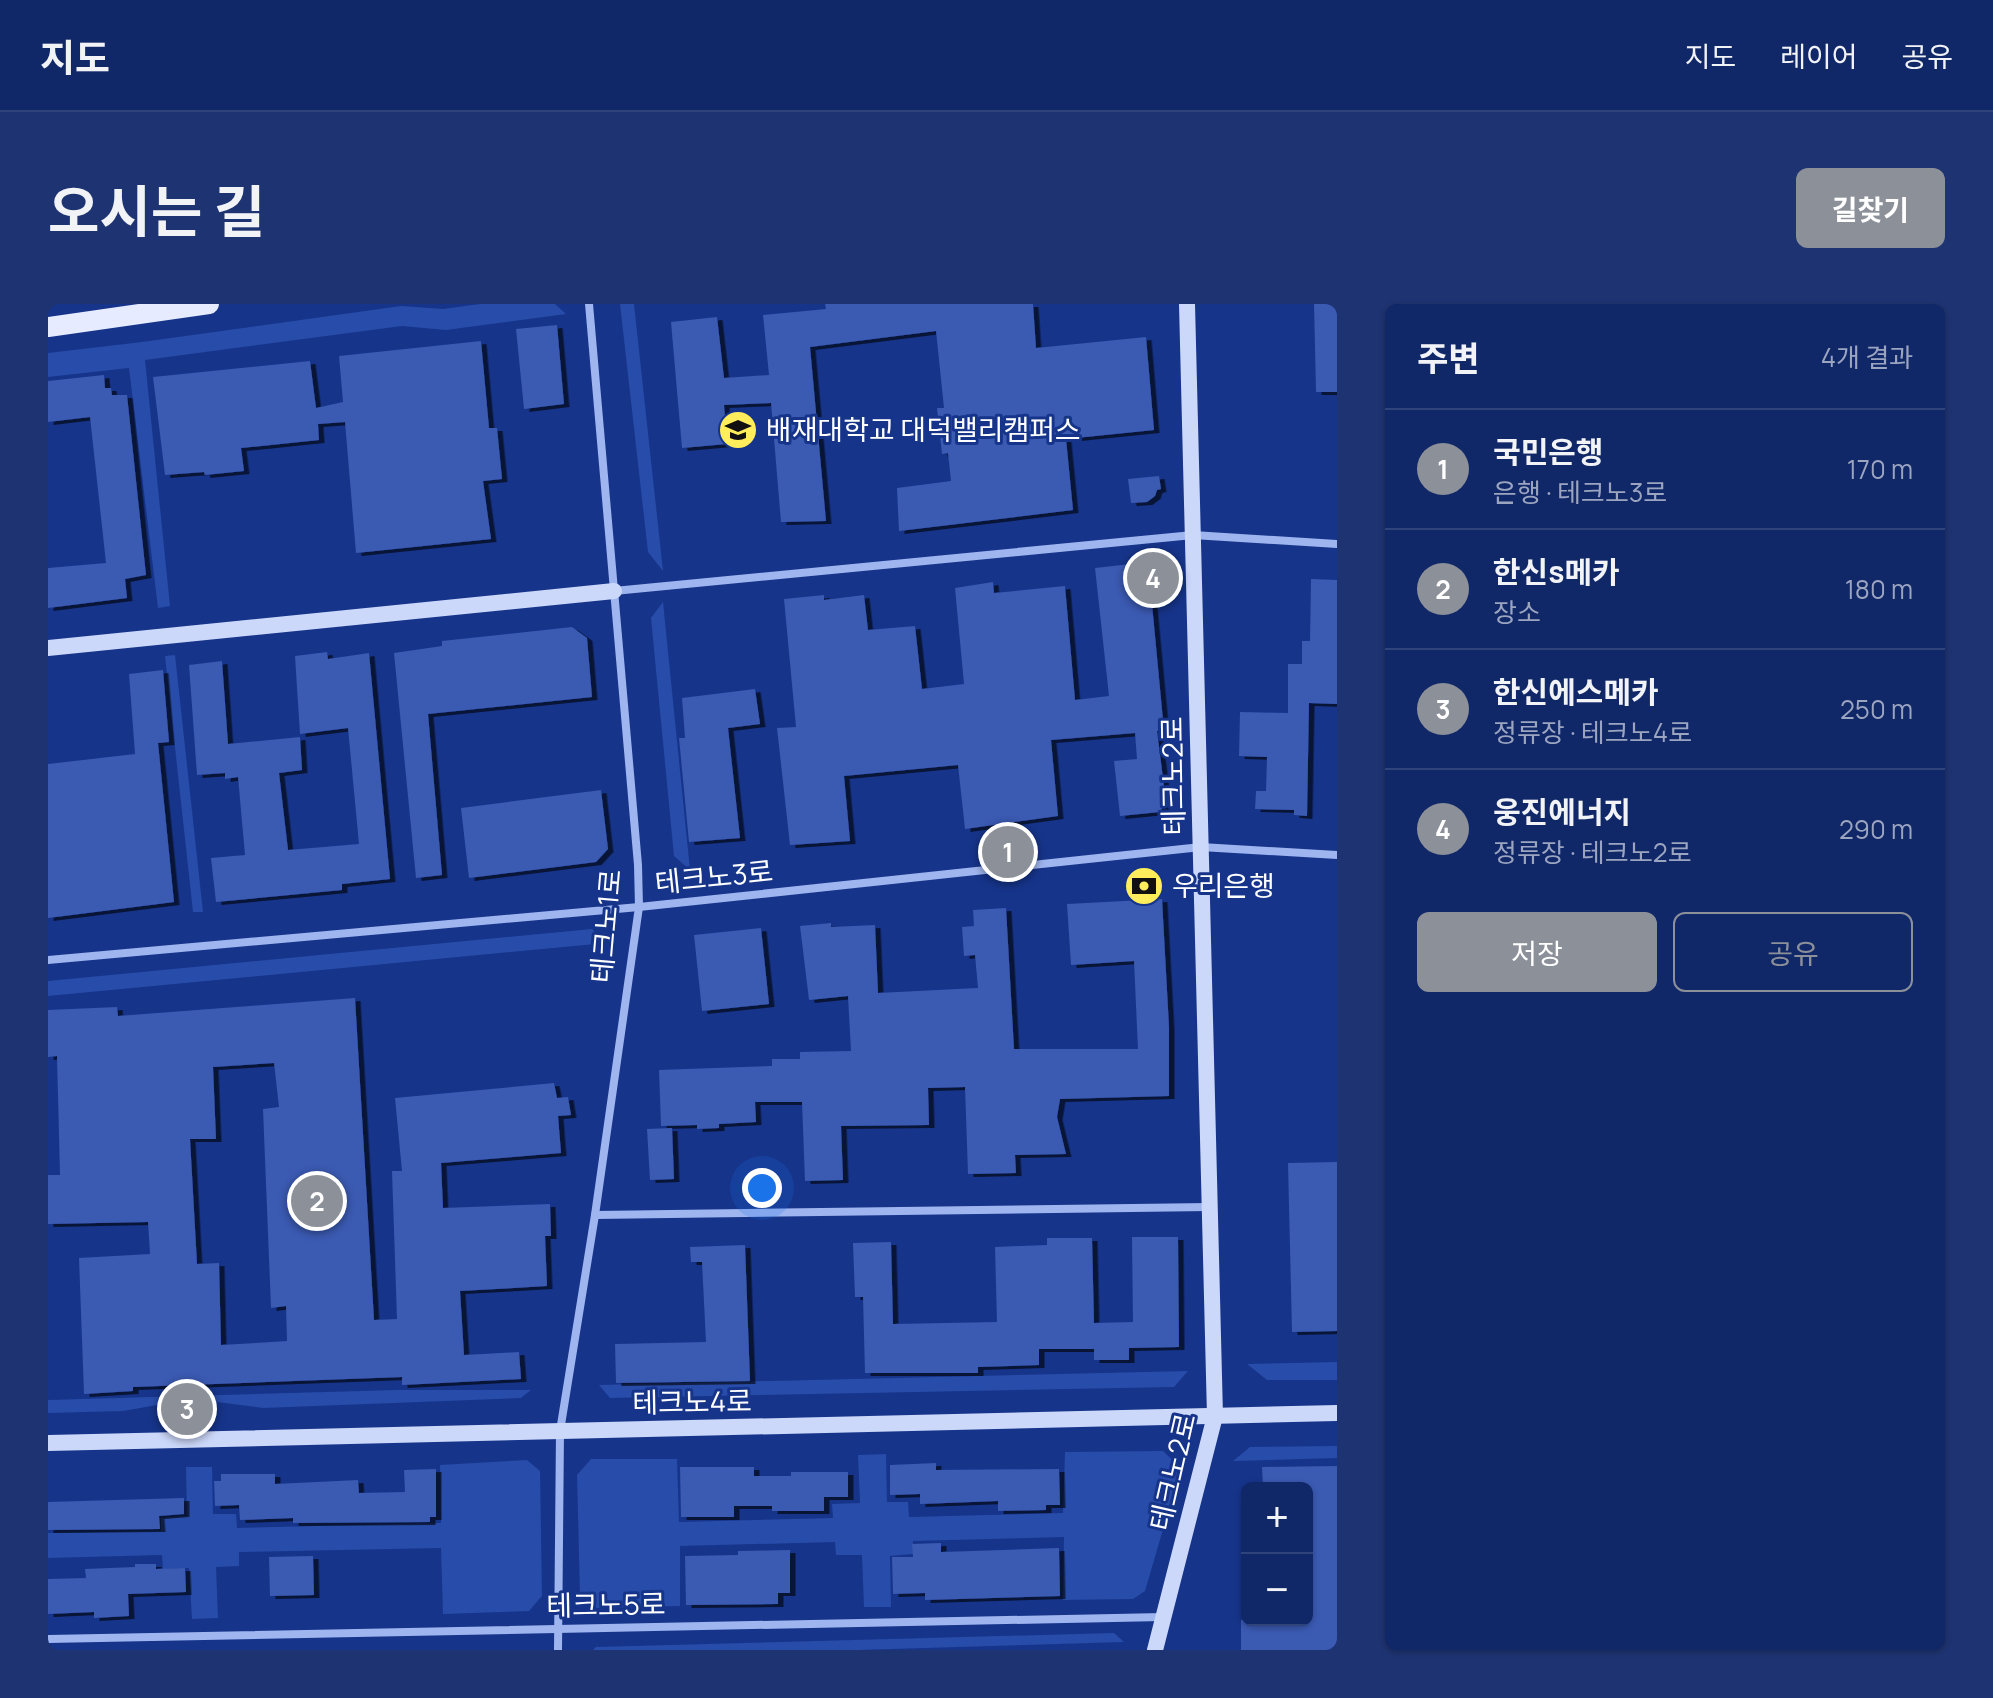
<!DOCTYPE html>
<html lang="ko">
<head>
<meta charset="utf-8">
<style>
	:root { --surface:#102768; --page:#1e3371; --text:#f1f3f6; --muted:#9ca5c0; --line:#30447c; --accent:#8c9099 }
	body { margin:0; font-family:Manrope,"Noto Sans KR",sans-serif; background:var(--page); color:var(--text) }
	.controls { position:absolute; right:24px; bottom:24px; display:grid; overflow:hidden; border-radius:12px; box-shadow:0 2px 6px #0004 }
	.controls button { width:72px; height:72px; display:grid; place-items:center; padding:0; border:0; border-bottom:2px solid var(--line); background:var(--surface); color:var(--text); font:40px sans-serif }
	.you { position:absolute; left:714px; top:884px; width:28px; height:28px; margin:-20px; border:6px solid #fff; border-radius:50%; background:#1a73e8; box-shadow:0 0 0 12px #1a73e833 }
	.badge { display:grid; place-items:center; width:52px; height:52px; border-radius:50%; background:var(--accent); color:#fff; font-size:26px; font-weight:700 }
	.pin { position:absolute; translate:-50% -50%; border:4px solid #fff; box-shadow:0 2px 8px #0006 }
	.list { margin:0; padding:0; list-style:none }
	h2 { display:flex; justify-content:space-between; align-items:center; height:104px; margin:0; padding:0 32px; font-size:34px }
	h2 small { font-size:26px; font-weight:400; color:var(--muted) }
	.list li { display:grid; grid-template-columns:52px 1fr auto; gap:24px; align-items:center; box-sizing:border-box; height:120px; padding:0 32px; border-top:2px solid var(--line) }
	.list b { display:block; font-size:30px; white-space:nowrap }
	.list p { margin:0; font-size:26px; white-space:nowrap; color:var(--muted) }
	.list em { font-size:26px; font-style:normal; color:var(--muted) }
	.actions { display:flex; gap:16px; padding:24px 32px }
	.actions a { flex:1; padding:18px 0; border:2px solid var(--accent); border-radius:12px; text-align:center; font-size:28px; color:var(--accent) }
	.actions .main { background:var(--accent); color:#fff }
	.map { position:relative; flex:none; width:1289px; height:1346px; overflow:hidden; border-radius:12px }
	header { display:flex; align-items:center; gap:48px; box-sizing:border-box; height:112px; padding:0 40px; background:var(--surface); border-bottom:2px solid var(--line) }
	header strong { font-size:38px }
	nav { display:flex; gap:44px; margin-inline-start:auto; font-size:28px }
	.intro { display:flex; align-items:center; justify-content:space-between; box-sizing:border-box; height:192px; padding:0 48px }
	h1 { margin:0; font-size:56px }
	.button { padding:20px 36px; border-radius:12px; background:var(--accent); color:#fff; font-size:28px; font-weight:700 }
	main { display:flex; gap:48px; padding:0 48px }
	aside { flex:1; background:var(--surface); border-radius:12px; box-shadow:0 2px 6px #0004 }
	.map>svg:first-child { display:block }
</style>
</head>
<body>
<header>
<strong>지도</strong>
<nav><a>지도</a><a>레이어</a><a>공유</a></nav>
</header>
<div class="intro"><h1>오시는 길</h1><a class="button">길찾기</a></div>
<main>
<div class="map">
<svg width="1289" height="1346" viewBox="0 0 1289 1346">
	<defs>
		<filter id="shadow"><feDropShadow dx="5.5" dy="3" stdDeviation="0" flood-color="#0009"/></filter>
	</defs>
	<rect width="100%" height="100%" fill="#16348a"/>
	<g fill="#284ca9">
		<polygon points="432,0 507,0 518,10 398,26 354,22 97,56 122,302 110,304 81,64 0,73 0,49 94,38 353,2 395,5"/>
		<polygon points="572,0 586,0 615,267 600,248"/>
		<polygon points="615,298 642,566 626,552 603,314"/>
		<polygon points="127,351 155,608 145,608 117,352"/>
		<polygon points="544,625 558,639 0,692 0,677"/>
		<polygon points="1289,1058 1289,1076 1219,1076 1199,1060"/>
		<polygon points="1140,1067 1126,1083 562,1094 551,1081"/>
		<polygon points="350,1086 483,1086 473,1094 215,1104 169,1098 121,1099 75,1107 0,1109 0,1096"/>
		<polygon points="1289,1142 1289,1154 1185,1157 1202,1143"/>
		<polygon points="1115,1147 1133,1164 1097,1287 1085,1295 1015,1296 1016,1233 865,1237 865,1250 842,1252 843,1303 816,1303 814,1251 788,1251 787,1238 632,1242 632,1302 546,1304 532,1291 529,1171 543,1155 629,1155 631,1218 785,1214 784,1200 812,1199 810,1151 838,1150 839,1198 860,1198 861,1213 1015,1209 1017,1148"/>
		<polygon points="479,1156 492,1167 494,1292 481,1307 395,1310 393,1244 191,1248 191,1262 168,1263 170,1314 144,1315 141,1264 115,1265 114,1251 0,1254 0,1229 113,1227 113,1214 139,1212 138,1163 164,1163 165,1210 188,1210 189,1224 393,1219 392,1161"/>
		<polygon points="1066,1329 1076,1338 810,1346 545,1346 548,1343"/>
	</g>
	<g fill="#3a5ab2" fill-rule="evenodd" filter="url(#shadow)">
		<polygon points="777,0 985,0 988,44 1098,33 1106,126 1018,135 1025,206 851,227 849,184 903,177 900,149 894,150 889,104 896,104 888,27 762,43 778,217 733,218 723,99 676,101 679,140 634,144 623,18 669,13 676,74 721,71 715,11 778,5"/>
		<polygon points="1266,0 1289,0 1289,88 1268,88"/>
		<polygon points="509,21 516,100 476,105 468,25"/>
		<polygon points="433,37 441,124 449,124 454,175 435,177 443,235 308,249 297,118 270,120 271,136 193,144 196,167 157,171 156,168 117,171 105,73 262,57 268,104 295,98 291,52"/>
		<polygon points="56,71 57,84 63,84 64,91 79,91 98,271 77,275 79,294 0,304 0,264 58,259 42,113 0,118 0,77"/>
		<polygon points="1111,172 1113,185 1109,186 1107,192 1099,198 1083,199 1080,175"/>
		<polygon points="1100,258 1116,427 1109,427 1118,498 1112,508 1072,512 1066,457 1089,455 1087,429 1003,436 1010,512 917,525 910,461 796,472 802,537 742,541 729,424 748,423 736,295 776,291 776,296 816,291 820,326 867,322 874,385 916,380 907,284 945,278 946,289 1017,282 1027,396 1061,392 1047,264"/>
		<polygon points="1263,275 1289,276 1289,400 1261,399 1259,512 1246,511 1246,506 1207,505 1208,487 1218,487 1219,453 1191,452 1192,408 1240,409 1240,360 1254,360 1254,337 1262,337"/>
		<polygon points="524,323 539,334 544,393 380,410 394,571 368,574 346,349 394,342 394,337"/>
		<polygon points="279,348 280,355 321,349 342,575 294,580 294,586 168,598 163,554 197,551 190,473 177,475 177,469 149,471 141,361 174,357 180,440 252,433 254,466 231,469 240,546 311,540 300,424 252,430 247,352"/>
		<polygon points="115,366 121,438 110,439 126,598 0,614 0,460 87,450 81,370"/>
		<polygon points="707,385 712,420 680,424 692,534 641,538 631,434 637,434 634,394"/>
		<polygon points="553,486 560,545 548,558 421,574 413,504"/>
		<polygon points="1114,595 1121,723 1121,792 1012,795 1009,813 1018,850 967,851 968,869 920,870 917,783 880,784 881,821 793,822 795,876 757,877 754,798 707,798 708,818 671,820 671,824 649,825 649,821 613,822 611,766 724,762 724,755 752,755 752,748 803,747 800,692 761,696 752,622 783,619 783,623 827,621 830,689 930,684 927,651 916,652 914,623 926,622 925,606 958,604 966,745 1090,745 1086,657 1023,661 1019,600"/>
		<polygon points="713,624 721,700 654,707 646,631"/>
		<path d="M307 694 326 1016 349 1015 344 867H354L347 794 506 779 509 794 520 793 523 811 510 812 513 849 393 859 395 904 502 900 503 932H497L499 982 412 987 416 1051 471 1048 473 1075 354 1081V1073L85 1083V1087L36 1090 31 954 102 950 100 918 0 920V871H12L9 752 0 753V706L69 703 70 712ZM226 759 231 803 215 805 223 1004 238 1002 239 1037 173 1041 171 959 149 960 142 835H168L165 763Z"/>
		<polygon points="624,824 626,875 602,876 599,825"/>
		<polygon points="1289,858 1289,1027 1244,1028 1240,859"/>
		<polygon points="1084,933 1130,933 1131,1043 1081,1044 1081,1056 1046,1056 1046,1045 991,1045 991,1061 930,1063 930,1069 817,1069 815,993 807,993 805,939 843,938 845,1020 949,1018 947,943 999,941 999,934 1044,934 1046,1019 1085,1018"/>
		<polygon points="697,941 702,1077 568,1079 567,1040 658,1038 654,958 643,958 642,943"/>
		<polygon points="888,1159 888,1166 1011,1165 1012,1201 998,1201 998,1206 950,1207 950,1197 872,1200 872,1190 842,1191 842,1161"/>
		<polygon points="1289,1162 1289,1346 1193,1346 1193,1316 1259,1316 1259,1184 1215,1184 1214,1163"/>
		<polygon points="632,1163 706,1163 706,1172 743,1172 743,1168 800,1168 800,1193 776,1193 776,1207 724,1207 724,1202 686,1202 686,1213 633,1213"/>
		<polygon points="388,1165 388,1213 382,1213 382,1218 245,1219 245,1214 192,1216 191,1201 167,1202 166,1177 173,1177 173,1170 227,1170 227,1180 310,1176 311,1189 357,1188 356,1166"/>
		<polygon points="136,1194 136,1210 111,1212 112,1225 0,1226 0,1198"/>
		<polygon points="893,1239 893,1248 1011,1244 1012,1292 877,1296 877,1289 845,1290 844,1253 865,1253 864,1240"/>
		<polygon points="742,1246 742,1289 730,1289 730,1300 638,1301 637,1252 690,1251 690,1247"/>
		<polygon points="265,1252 266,1291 222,1292 221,1253"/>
		<polygon points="87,1260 108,1260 108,1265 137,1264 138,1288 80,1290 81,1312 46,1314 46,1308 0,1310 0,1275 38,1274 37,1265 87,1263"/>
	</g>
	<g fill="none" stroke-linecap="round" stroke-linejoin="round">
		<g stroke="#9fb5ef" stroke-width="8">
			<polyline points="566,287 1145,231 1289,240"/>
			<polyline points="0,656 591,603 1153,543 1289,551"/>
			<polyline points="547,911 1161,903"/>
			<polyline points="0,1335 1115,1313"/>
			<polyline points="510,1346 512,1127 547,911 591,603 590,561 541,0"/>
		</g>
		<g stroke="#ccd8fa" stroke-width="16">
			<polyline points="0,344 566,287"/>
			<polyline points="0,1139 1289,1109"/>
			<polyline points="1107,1346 1167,1112 1139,0"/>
		</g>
		<polyline stroke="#e6ebff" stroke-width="20" points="0,23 161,0"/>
	</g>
	<defs>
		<g id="university-disc" transform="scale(2)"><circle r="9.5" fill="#ffed5c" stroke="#16348a"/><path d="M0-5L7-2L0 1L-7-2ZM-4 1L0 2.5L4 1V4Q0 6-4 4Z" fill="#111"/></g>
		<g id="bank-disc" transform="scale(2)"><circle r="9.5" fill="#ffed5c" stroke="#16348a"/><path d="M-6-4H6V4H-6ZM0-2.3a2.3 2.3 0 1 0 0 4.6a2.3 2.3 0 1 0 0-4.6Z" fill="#111"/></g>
	</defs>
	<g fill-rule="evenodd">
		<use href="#university-disc" x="690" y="126"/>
		<use href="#bank-disc" x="1096" y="582"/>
	</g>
	<g text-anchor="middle" stroke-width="6" stroke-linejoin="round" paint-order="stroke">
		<g font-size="28" fill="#fff" stroke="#16348a" text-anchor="start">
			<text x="718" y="136">배재대학교 대덕밸리캠퍼스</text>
			<text x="1124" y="592">우리은행</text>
		</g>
		<g font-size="28" fill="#fff" stroke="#16348a">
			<text transform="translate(1125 472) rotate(-91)" y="10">테크노2로</text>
			<text transform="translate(666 573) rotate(-6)" y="10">테크노3로</text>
			<text transform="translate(558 622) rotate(-85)" y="10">테크노1로</text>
			<text transform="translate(644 1098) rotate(-1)" y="10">테크노4로</text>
			<text transform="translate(1125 1168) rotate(-77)" y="10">테크노2로</text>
			<text transform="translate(558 1301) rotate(-1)" y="10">테크노5로</text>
		</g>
	</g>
</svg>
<div class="controls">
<button>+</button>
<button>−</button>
</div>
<div class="you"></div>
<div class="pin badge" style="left:960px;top:548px">1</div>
<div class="pin badge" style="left:269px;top:897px">2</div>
<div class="pin badge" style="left:139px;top:1105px">3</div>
<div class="pin badge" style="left:1105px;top:274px">4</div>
</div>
<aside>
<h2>주변<small>4개 결과</small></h2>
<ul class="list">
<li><span class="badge">1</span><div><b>국민은행</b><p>은행 · 테크노3로</p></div><em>170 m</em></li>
<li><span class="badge">2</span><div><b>한신s메카</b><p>장소</p></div><em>180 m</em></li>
<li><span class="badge">3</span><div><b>한신에스메카</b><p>정류장 · 테크노4로</p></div><em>250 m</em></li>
<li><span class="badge">4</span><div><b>웅진에너지</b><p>정류장 · 테크노2로</p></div><em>290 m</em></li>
</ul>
<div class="actions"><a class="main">저장</a><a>공유</a></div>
</aside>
</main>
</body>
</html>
